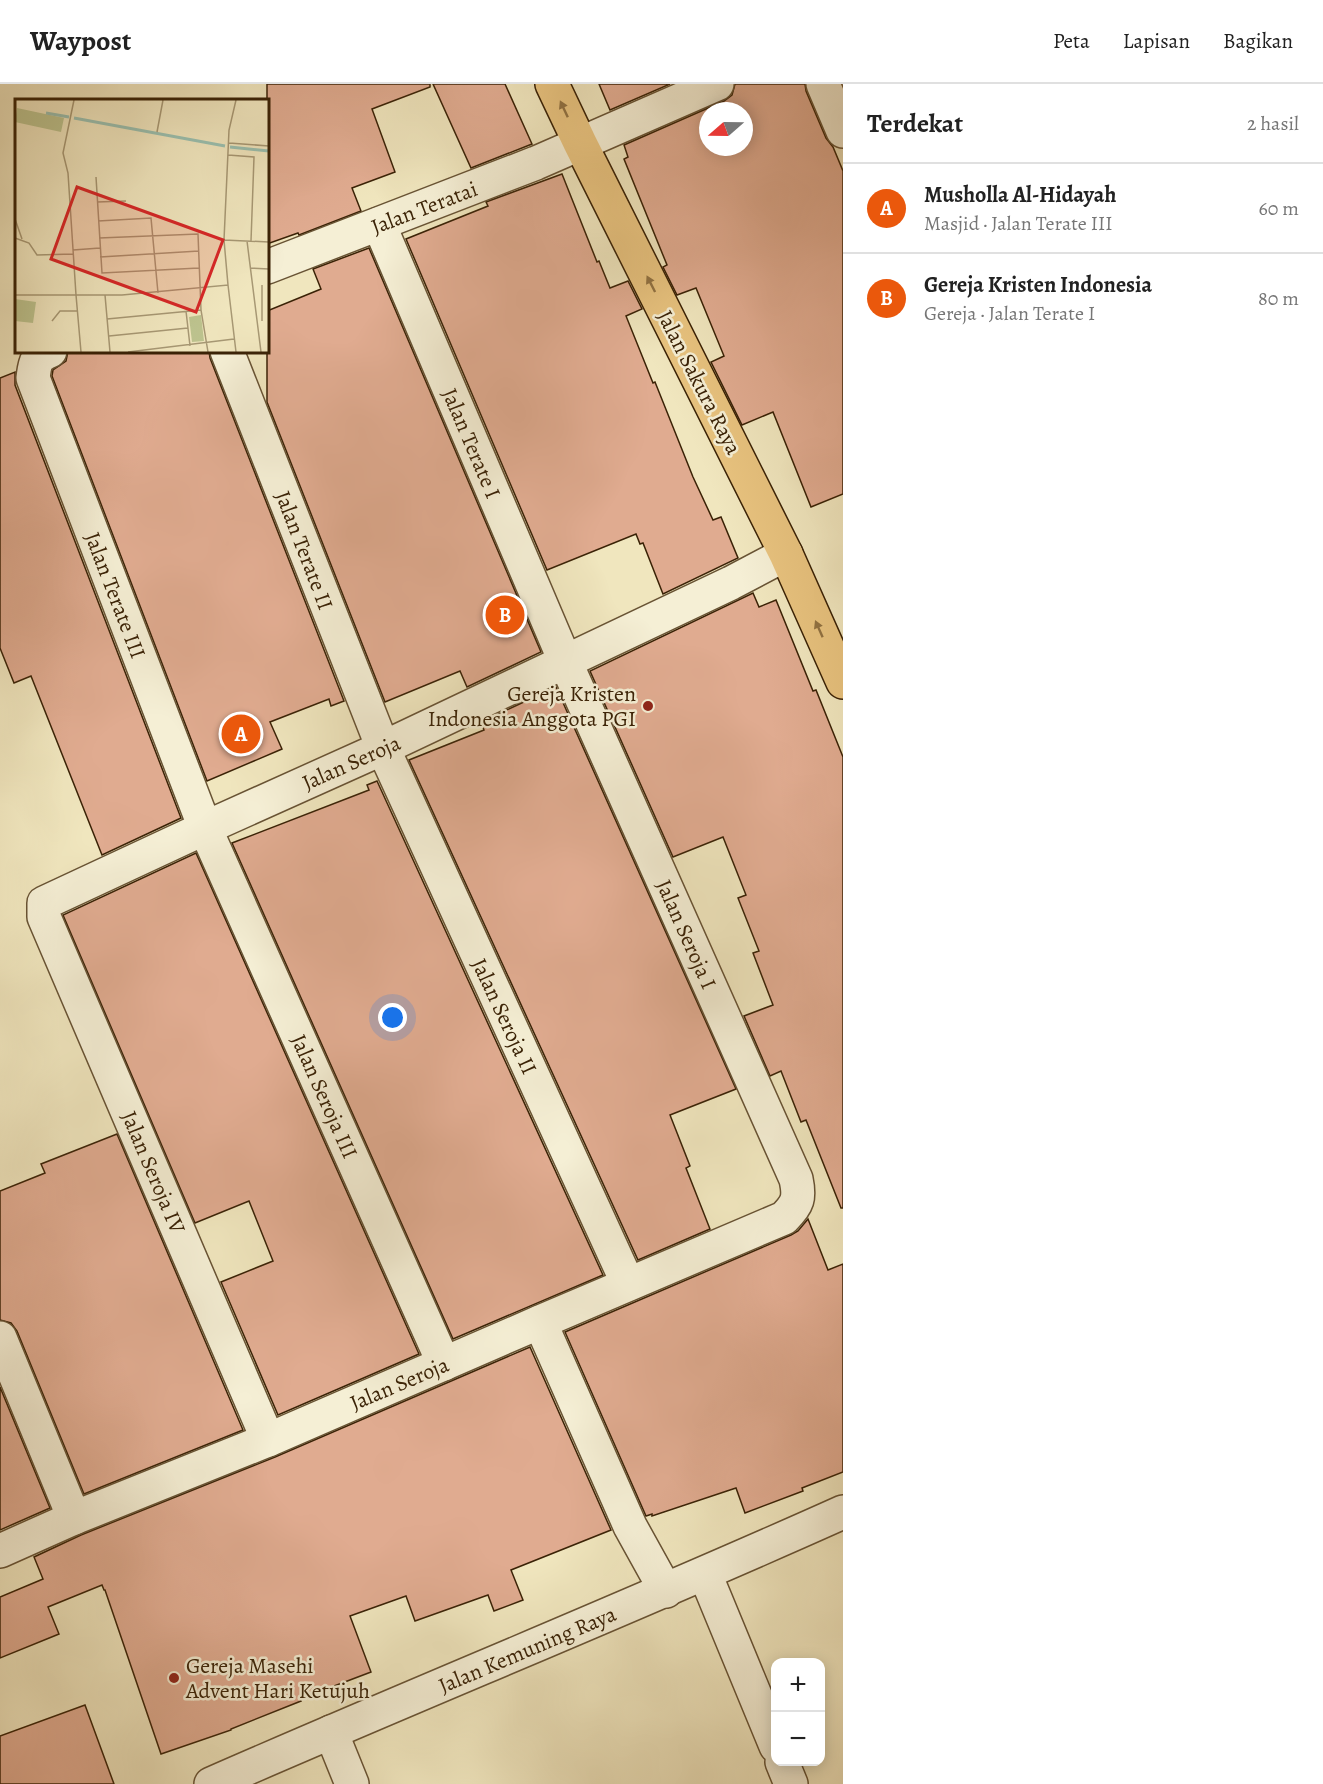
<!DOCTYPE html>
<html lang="id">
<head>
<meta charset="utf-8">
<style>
	:root { --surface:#fff; --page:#f2f2f2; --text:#222; --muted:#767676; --line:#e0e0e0; --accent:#ea580c }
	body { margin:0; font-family:Alegreya,serif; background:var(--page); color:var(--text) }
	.controls { position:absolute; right:18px; bottom:18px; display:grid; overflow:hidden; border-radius:12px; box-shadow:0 3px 15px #0003 }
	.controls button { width:54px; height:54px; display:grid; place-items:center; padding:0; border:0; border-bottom:2px solid var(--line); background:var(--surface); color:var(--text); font:30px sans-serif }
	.compass { position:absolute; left:699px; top:18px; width:54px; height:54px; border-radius:50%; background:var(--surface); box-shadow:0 3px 15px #0003; rotate:250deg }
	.you { position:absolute; left:393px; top:934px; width:21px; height:21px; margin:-15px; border:4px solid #fff; border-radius:50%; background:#1a73e8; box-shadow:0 0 0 9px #1a73e833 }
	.badge { display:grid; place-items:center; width:39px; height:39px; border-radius:50%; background:var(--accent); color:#fff; font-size:20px; font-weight:700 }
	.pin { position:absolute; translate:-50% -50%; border:3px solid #fff; box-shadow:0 2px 6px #0006 }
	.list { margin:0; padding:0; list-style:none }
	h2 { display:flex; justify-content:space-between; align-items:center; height:78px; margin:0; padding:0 24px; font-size:26px }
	h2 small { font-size:20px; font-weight:400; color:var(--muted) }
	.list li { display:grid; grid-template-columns:39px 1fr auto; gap:18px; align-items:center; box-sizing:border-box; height:90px; padding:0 24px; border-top:2px solid var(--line) }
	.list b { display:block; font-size:22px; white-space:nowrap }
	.list p { margin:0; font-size:20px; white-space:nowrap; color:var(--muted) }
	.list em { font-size:20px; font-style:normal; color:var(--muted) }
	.map { position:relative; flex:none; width:843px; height:1700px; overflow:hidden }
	header { display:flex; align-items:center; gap:36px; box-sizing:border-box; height:84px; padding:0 30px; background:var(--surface); border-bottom:2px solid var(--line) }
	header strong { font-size:28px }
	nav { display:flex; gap:33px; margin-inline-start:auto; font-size:21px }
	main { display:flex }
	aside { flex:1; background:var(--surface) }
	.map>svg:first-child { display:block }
</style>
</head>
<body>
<header>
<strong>Waypost</strong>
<nav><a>Peta</a><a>Lapisan</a><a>Bagikan</a></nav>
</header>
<main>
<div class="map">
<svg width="843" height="1700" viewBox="0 0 843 1700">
	<rect width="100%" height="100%" fill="#f0e6be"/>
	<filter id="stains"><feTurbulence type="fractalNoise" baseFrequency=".00333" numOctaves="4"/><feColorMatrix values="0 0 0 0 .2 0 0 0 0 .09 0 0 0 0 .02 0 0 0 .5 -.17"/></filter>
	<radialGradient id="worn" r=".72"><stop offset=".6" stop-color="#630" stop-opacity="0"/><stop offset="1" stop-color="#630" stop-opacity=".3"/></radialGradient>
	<g fill="#e0ab90" stroke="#3a2206" stroke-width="1.5" fill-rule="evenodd">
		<polygon points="267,0 430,0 430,3 372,25 395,88 352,104 361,127 299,151 298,149 267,160"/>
		<polygon points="433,0 505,0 532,60 471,84"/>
		<polygon points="599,0 670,0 610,26"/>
		<path d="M735 0H805L806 7 826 54 833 63 843 87V410L811 423 773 328 742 341 711 278 724 272 696 204 677 211 663 183 667 181 624 75 628 73 624 61 724 17 732 11ZM708 27H744V63H708Z"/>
		<polygon points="562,90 597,178 599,177 610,204 628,197 642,225 626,232 653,299 655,298 693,393 713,436 721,433 738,474 663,510 643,459 640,460 636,450 547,486 406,155 488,122 486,118"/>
		<polygon points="369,164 541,568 467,603 460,587 385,618 267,318 267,227 321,205 313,185"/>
		<polygon points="68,267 209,267 210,274 344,617 331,622 329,615 270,638 282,665 207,697 52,292 53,286 66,277"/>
		<polygon points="15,288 15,301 181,734 102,771 31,592 14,599 0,564 0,294"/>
		<polygon points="753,509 759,523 776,516 813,607 816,606 843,673 843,1124 841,1124 806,1036 801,1038 781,987 770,992 744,932 773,921 753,869 759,867 738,814 746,811 723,753 673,773 590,587"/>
		<polygon points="556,603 736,1005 670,1031 690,1082 686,1084 710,1145 638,1176 409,676 484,646 481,638"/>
		<polygon points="377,697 603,1191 453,1255 232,759 369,706 367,701"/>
		<polygon points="196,769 419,1270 278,1331 221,1198 273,1177 249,1117 195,1139 63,831"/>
		<polygon points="117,1050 243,1346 84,1410 17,1247 11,1239 0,1236 0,1107 45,1089 41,1080"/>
		<polygon points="808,1135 828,1186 843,1180 843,1388 802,1404 803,1407 745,1429 736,1404 652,1432 652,1430 646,1432 565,1248 791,1151 798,1147"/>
		<polygon points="530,1263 611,1446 511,1486 523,1516 494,1527 488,1511 415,1537 406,1512 350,1532 371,1588 300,1615 301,1617 231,1645 231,1646 161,1670 105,1506 104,1506 102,1501 48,1523 59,1550 0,1574 0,1513 43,1495 34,1473 81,1451 275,1373"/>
		<polygon points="0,1303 50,1424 0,1446"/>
		<polygon points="85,1621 114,1700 0,1700 0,1652"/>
	</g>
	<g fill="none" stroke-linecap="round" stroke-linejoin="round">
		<g stroke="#685334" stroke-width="36">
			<g id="minor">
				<polyline points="823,0 843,47"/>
				<polyline points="267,183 536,79 717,0"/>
				<path d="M50 267C35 273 35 279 33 294L205 744 444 1280"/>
				<polyline points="227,267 383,664 628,1200"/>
				<polyline points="540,1238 630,1442 666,1507"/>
				<polyline points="0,1254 74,1434"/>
				<polyline points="268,1356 44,833 44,819 205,744 383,664 731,499 786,470"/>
				<path d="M0 1467 74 1434 268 1356 540 1238 784 1134C798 1120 800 1114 796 1095L565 577 379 140"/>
				<polyline points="705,1490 776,1662"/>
				<polyline points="331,1648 352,1700"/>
				<polyline points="782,1678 791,1700"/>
				<path d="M211 1700C421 1608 634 1522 843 1428"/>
			</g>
		</g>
		<g stroke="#3a2206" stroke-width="36">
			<polyline id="major" points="552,0 580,59 786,470 843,598"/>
		</g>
		<use href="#minor" stroke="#f5efd5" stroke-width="33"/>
		<use href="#major" stroke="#e8c37f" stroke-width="33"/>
	</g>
	<defs><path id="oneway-solid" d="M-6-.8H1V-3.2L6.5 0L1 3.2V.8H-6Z" transform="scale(1.5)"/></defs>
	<g fill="#917242">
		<use href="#oneway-solid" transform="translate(564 25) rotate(-115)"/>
		<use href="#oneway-solid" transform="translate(651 200) rotate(-117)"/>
		<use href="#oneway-solid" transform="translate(819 545) rotate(-114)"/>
	</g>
	<g fill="#8f2418" stroke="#f5efd5" stroke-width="2">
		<circle cx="648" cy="622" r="6"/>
		<circle cx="174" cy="1594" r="6"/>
	</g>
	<g text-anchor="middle" stroke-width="5" stroke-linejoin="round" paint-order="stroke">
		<g font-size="22" fill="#3a2206" stroke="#f5efd5">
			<text transform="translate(424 123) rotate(-21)" y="8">Jalan Teratai</text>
			<text transform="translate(700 298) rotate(63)" y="8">Jalan Sakura Raya</text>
			<text transform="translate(472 359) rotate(67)" y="8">Jalan Terate I</text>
			<text transform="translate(305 466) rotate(69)" y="8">Jalan Terate II</text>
			<text transform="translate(116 511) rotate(69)" y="8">Jalan Terate III</text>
			<text transform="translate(351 678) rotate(-24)" y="8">Jalan Seroja</text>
			<text transform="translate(687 850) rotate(66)" y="8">Jalan Seroja I</text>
			<text transform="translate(505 932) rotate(65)" y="8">Jalan Seroja II</text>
			<text transform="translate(325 1012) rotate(66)" y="8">Jalan Seroja III</text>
			<text transform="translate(154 1088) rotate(67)" y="8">Jalan Seroja IV</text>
			<text transform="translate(399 1299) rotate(-23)" y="8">Jalan Seroja</text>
			<text transform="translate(527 1565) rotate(-23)" y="8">Jalan Kemuning Raya</text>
		</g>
		<g font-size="22" fill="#3a2206" stroke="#f5efd5" text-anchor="end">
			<text x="636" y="617">Gereja Kristen<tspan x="636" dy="25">Indonesia Anggota PGI</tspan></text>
			<text x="186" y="1589" text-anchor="start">Gereja Masehi<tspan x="186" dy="25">Advent Hari Ketujuh</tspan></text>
		</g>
	</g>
	<g transform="translate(15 15)">
		<rect width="254" height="254" fill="#f0e6be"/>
		<path d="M2 9 49 19 46 33 0 23ZM0 200 21 203 18 224 0 222ZM186 216 189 242 177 243 174 218Z" fill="#bdc48f"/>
		<path fill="none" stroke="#9ac0b0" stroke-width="3" d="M31 14 54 18M59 19 210 47M215 48 254 52"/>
		<path fill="none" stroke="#a79874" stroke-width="1.5" d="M59 1 48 54 53 74 61 196M142 33 148 1M214 44 254 47M213 56 239 58 236 142M81 78 87 174 184 169M82 103 111 102M0 120 7 140M83 122 136 119 143 194M0 139 14 144 22 156 58 155M84 139 183 135 186 211 193 253M209 141 254 143M232 142 246 253M58 151 85 149M85 158 184 152M235 169 254 170M213 186 209 141 214 31 221 1M0 196H107L213 186 221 253M61 196 66 253M90 196 95 253M171 212 175 247M92 220 186 211M37 222 45 212H62M247 222V186M94 237 173 229M113 253 219 240"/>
		<path fill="#d62828" fill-opacity="0.15" stroke="#d62828" stroke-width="3" d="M62 88 208 141 181 213 36 160Z"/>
		<rect width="254" height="254" fill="none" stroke="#3a2206" stroke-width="3"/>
	</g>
	<rect width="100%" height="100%" filter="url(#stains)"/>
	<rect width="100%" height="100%" fill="url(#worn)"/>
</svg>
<div class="controls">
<button>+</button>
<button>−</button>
</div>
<svg class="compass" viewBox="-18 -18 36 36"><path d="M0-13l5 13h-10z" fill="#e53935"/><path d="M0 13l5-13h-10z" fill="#767676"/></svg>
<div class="you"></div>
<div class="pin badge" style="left:241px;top:650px">A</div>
<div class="pin badge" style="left:505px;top:531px">B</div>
</div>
<aside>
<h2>Terdekat<small>2 hasil</small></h2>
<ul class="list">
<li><span class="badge">A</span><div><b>Musholla Al-Hidayah</b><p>Masjid · Jalan Terate III</p></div><em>60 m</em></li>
<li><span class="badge">B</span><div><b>Gereja Kristen Indonesia</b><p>Gereja · Jalan Terate I</p></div><em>80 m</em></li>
</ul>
</aside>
</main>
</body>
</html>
